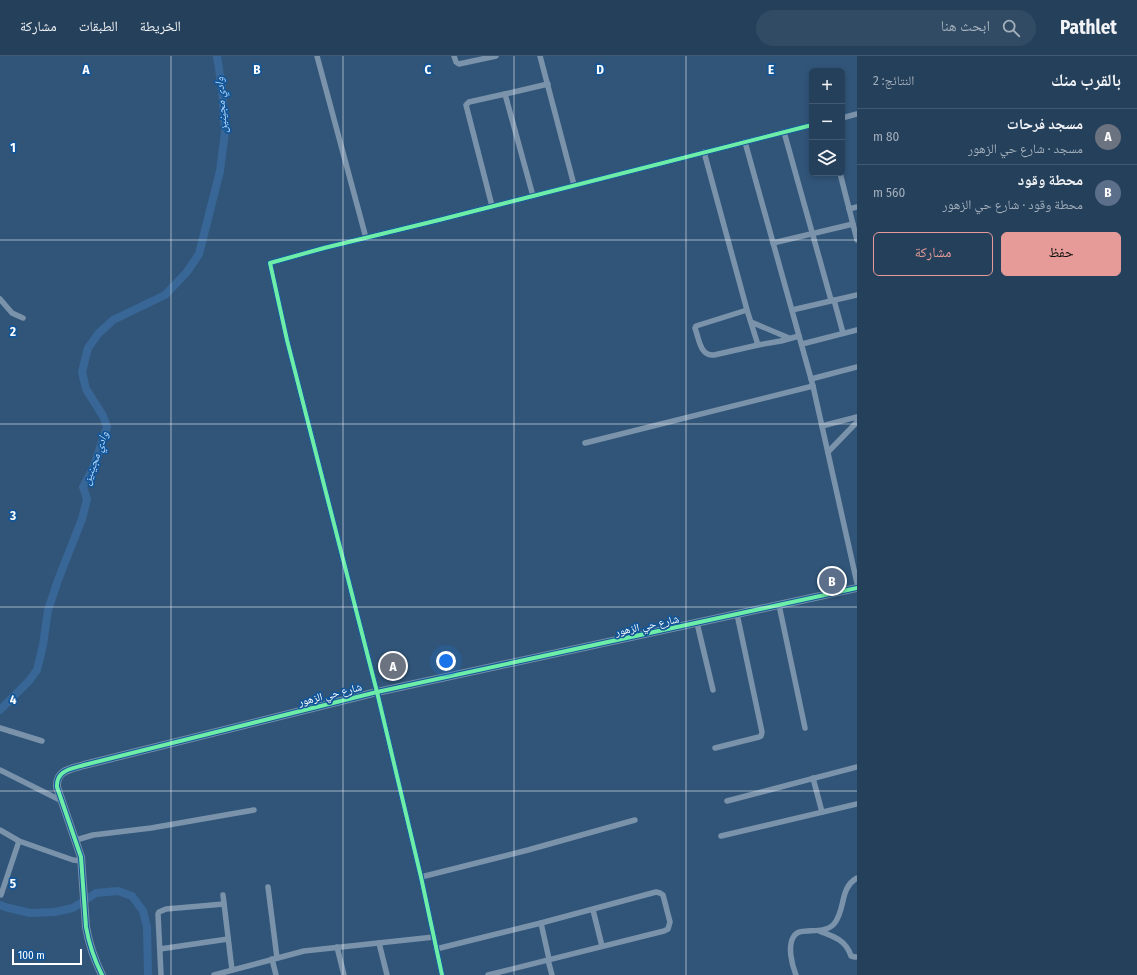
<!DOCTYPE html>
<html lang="ar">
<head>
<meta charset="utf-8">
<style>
	:root { --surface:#25405b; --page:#314b64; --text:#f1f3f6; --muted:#a3afbb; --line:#425971; --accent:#e69b98 }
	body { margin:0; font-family:"Fira Sans Condensed","Noto Naskh Arabic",sans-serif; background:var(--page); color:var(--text); direction:rtl }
	.controls { position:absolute; right:12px; top:12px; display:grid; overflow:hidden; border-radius:6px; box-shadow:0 2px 6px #0003 }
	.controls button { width:36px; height:36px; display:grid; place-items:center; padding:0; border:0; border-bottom:1px solid var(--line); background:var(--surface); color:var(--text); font:20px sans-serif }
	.scale { position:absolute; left:12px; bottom:10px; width:70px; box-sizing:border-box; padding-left:4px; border:2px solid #fff; border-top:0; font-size:11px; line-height:14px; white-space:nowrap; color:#fff; -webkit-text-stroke:3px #125598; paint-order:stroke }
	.you { position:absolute; left:446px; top:605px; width:14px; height:14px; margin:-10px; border:3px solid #fff; border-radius:50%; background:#1a73e8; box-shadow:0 0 0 6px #1a73e833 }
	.badge { display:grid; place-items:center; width:26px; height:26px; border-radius:50%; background:var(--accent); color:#fff; font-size:13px; font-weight:700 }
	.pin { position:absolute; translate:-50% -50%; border:2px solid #fff; box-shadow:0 1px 4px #0006 }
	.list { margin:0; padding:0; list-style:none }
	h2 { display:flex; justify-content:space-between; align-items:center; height:52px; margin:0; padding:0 16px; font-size:17px }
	h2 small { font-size:13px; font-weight:400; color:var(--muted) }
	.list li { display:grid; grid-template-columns:26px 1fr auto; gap:12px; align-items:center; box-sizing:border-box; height:56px; padding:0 16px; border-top:1px solid var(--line) }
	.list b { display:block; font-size:15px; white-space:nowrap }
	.list p { margin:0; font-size:13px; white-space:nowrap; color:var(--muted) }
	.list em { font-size:13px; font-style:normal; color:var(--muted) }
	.actions { display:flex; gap:8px; padding:12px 16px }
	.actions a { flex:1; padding:9px 0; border:1px solid var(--accent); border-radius:6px; text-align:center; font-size:14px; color:var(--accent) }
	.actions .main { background:var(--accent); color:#111 }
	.icon { flex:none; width:22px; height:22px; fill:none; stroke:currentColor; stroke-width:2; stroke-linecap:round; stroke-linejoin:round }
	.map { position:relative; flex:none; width:857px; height:919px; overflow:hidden; direction:ltr }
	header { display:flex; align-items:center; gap:24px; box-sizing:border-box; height:56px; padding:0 20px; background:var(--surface); border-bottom:1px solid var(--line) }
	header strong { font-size:19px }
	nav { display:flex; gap:22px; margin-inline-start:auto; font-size:14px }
	.search { width:280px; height:36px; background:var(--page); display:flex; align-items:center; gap:10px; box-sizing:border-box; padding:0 14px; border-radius:22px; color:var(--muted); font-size:15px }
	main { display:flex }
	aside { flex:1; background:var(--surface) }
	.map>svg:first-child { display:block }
</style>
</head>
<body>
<header>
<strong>Pathlet</strong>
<div class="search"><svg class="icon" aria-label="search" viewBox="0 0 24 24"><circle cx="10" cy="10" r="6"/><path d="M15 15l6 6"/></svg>ابحث هنا</div>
<nav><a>الخريطة</a><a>الطبقات</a><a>مشاركة</a></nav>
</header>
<main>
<aside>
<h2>بالقرب منك<small>النتائج: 2</small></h2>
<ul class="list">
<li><span class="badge" style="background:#6b7280">A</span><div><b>مسجد فرحات</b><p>مسجد · شارع حي الزهور</p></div><em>80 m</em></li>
<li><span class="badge" style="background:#5c6f8a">B</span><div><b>محطة وقود</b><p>محطة وقود · شارع حي الزهور</p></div><em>560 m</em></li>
</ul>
<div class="actions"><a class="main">حفظ</a><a>مشاركة</a></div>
</aside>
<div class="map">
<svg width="857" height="919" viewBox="0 0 857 919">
	<rect width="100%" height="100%" fill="#315579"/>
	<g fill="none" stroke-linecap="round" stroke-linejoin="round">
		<g stroke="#386797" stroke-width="8">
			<polyline points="0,654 29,625 37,614 43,589 48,554 58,524 82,463 87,443 83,431 94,410 107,371 103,360 86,333 82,316 88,292 98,278 113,264 165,239 187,216 199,198 220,115 225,76 222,33 217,0"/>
			<polyline points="0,849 5,851 30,857 55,856 73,852 96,837 118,835 132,840 143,855 147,871 148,919"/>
		</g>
		<g stroke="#7a93ab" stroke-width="5.5">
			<polyline points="317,0 366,182"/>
			<polyline points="454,0 456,6 459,8 496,0"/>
			<polyline points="540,0 574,129"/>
			<polyline points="505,38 548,28"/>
			<polyline points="842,62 857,58"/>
			<polyline points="784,76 831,244"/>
			<polyline points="745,86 813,330 857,527"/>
			<polyline points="704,96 747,254 758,289"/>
			<polyline points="840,117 857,184"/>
			<polyline points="492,150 466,49 469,46 505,38 533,140"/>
			<polyline points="849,153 857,151"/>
			<polyline points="773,187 853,168"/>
			<polyline points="0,243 12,257 23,262"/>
			<polyline points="834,244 843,277"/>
			<path d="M747 254 696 270 695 272C699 283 700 300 714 299L758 289 781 285 799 280"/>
			<polyline points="792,254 857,239"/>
			<polyline points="751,266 789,282"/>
			<polyline points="802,288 857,274"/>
			<polyline points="811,323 857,311"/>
			<polyline points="822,370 857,361"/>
			<polyline points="585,387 813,330"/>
			<polyline points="828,396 857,366"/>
			<polyline points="779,549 805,672"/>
			<polyline points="697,567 713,634"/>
			<polyline points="0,672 42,685"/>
			<polyline points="715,692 759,681 761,680 762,676 737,558"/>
			<polyline points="0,714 62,745"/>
			<polyline points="813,722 822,756"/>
			<polyline points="727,745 857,711"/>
			<polyline points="0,774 19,785 73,804 82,805"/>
			<polyline points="721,780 857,748"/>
			<polyline points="76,784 93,779 151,772 254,754"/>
			<polyline points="421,821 528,794 635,764"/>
			<polyline points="268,831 277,902"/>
			<polyline points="1,839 19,785"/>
			<polyline points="223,839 232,914"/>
			<polyline points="593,854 602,890"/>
			<polyline points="541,867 549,903"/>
			<path d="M819 875C833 880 846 884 851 900L855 901H857"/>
			<polyline points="379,887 387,919"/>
			<polyline points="337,891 344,919"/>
			<polyline points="160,893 228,883"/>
			<polyline points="436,893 541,867 656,836 660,837 663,839 670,866 668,873 664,875 488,919"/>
			<polyline points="272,903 276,919"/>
			<polyline points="548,904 552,919"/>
			<polyline points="161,919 158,858 159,856 166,853 224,848"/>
			<polyline points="214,919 304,895 434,881"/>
			<polyline points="442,919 421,821 377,636 287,284 270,207 324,192 439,164 812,69"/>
			<path d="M796 919C792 909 787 890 794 880 800 870 823 880 834 868 846 854 839 832 857 822"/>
		</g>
		<path stroke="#758fa8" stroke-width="8" d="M102 919C94 903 89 888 86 871L81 801 57 731C56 714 71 713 84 709L377 636 857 532"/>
		<g stroke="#125598" stroke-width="6">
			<g id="cycleway">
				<path d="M102 919C94 903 89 888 86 871L81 801 57 731C56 714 71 713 84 709L377 636 857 532"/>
				<polyline points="442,919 421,821 377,636 287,284 270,207 324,192 439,164 812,69"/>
			</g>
		</g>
		<use href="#cycleway" stroke="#6deda7" stroke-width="4"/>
	</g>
	<path fill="none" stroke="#fff" stroke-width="1" stroke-opacity="0.55" d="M171 0V919M343 0V919M514 0V919M686 0V919M0 184H857M0 368H857M0 551H857M0 735H857"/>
	<g text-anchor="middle" stroke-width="3.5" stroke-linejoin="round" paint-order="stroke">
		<g font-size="11" fill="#fff" stroke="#125598">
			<text transform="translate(647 569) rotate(-12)" y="4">شارع حي الزهور</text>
			<text transform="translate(330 638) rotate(-14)" y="4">شارع حي الزهور</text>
		</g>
		<g font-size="12" font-style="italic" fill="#b0d6fa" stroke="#125598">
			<text transform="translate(221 49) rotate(-94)" y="4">وادي مجينين</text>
			<text transform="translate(95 402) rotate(-70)" y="4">وادي مجينين</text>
		</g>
	</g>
	<g font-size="13" text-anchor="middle" font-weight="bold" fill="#fff" stroke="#125598" stroke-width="3.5" stroke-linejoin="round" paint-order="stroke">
		<text x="86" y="18">A</text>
		<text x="257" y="18">B</text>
		<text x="428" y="18">C</text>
		<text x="600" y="18">D</text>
		<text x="771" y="18">E</text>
		<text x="13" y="96">1</text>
		<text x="13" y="280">2</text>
		<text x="13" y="464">3</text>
		<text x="13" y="648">4</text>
		<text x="13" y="832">5</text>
	</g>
</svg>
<div class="controls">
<button>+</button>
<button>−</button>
<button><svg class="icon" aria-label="layers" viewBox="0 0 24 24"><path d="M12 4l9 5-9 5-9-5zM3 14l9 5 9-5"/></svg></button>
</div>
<div class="scale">100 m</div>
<div class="you"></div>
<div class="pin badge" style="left:393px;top:610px;background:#6b7280">A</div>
<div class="pin badge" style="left:832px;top:525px;background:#5c6f8a">B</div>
</div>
</main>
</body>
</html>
